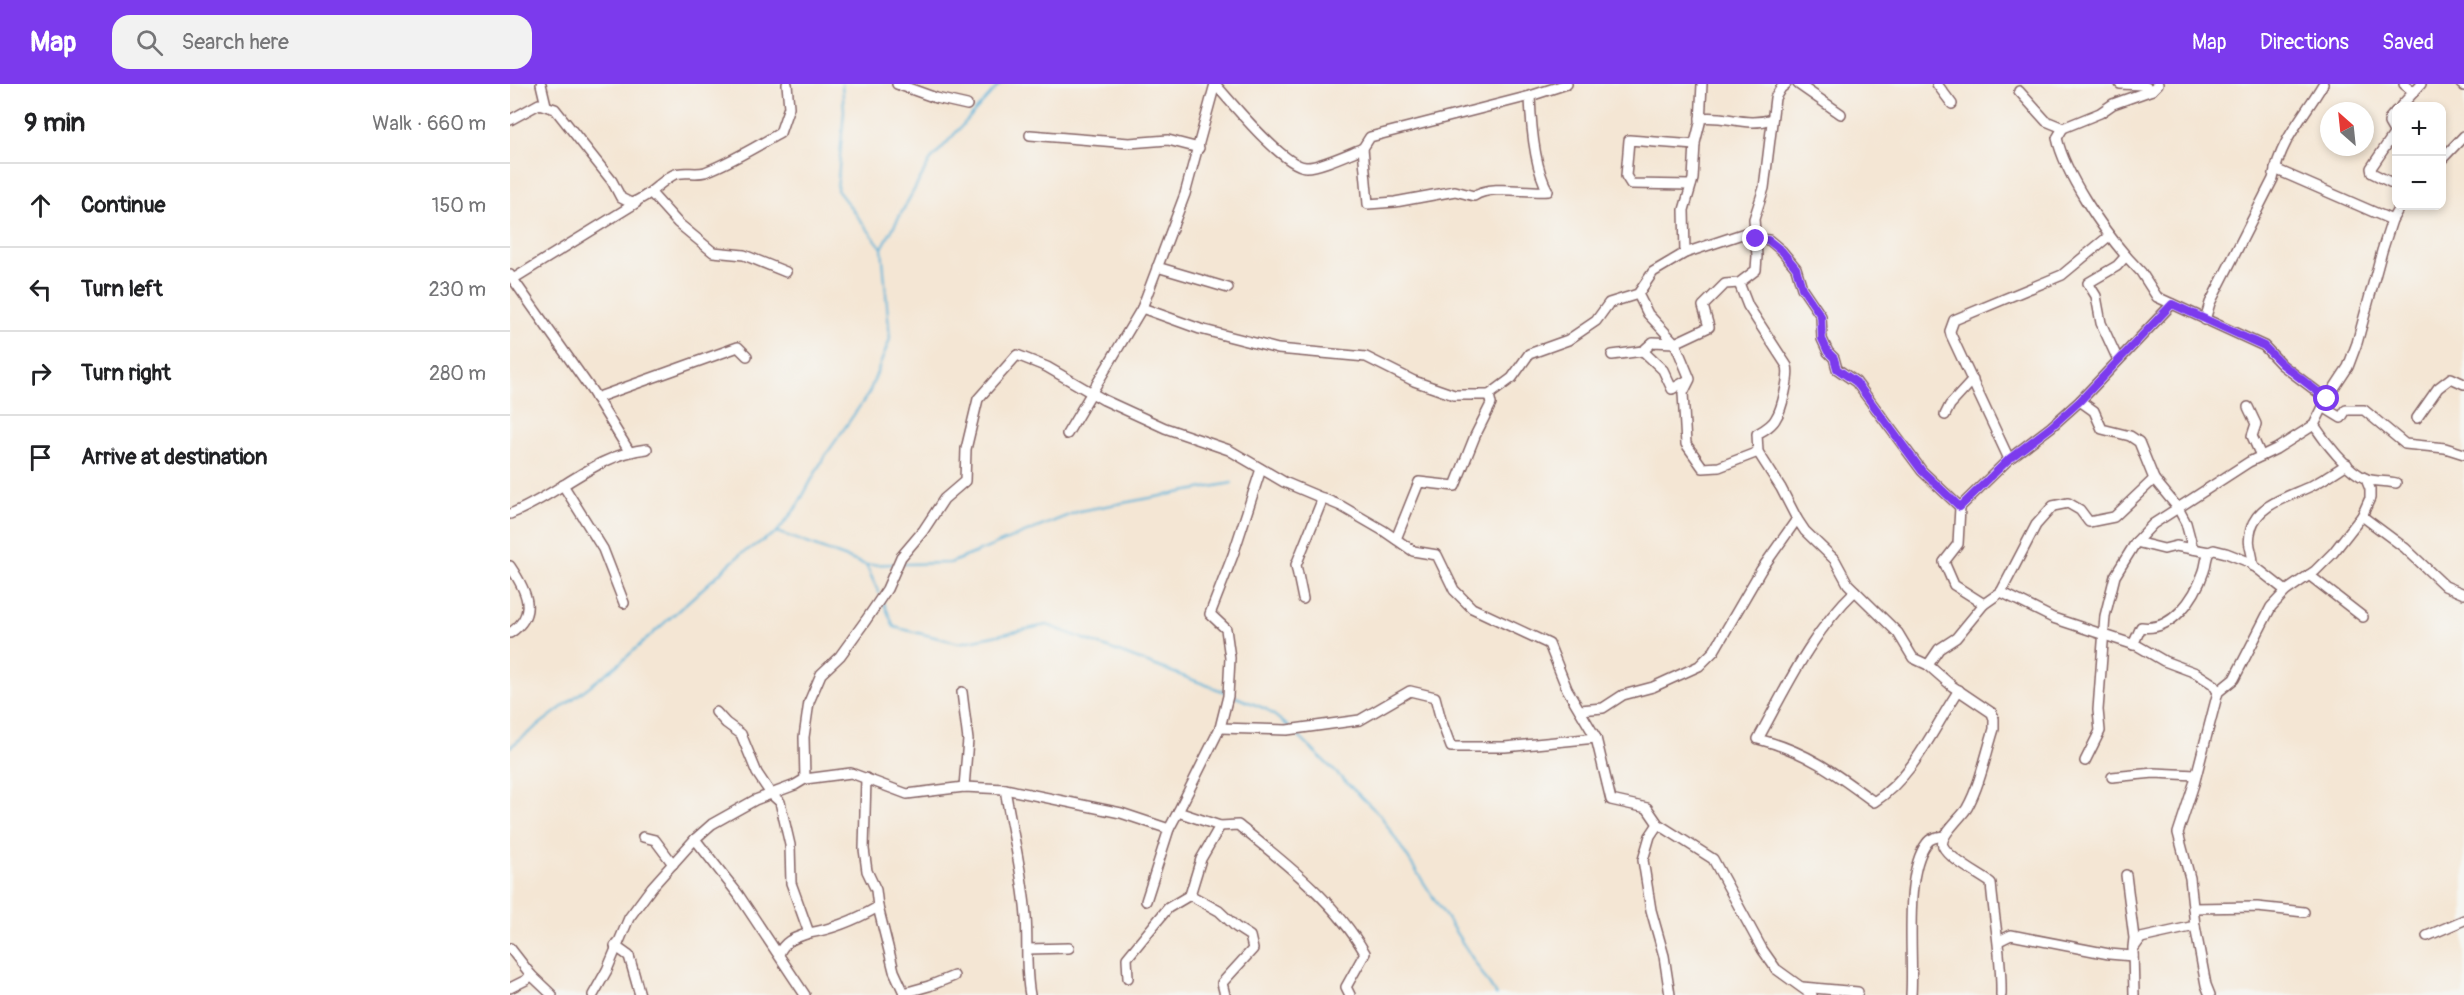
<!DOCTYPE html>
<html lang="en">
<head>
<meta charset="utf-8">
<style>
	:root { --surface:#fff; --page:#f2f2f2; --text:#202124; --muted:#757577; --line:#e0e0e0; --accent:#7c3aed }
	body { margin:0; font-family:Pangolin,sans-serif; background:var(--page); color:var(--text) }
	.controls { position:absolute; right:18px; top:18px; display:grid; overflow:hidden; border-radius:12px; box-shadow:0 3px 9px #0003 }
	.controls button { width:54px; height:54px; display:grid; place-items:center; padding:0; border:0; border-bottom:2px solid var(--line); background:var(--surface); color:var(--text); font:30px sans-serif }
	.compass { position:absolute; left:1810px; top:18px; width:54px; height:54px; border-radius:50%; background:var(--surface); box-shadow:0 3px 9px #0003; rotate:333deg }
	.stop { position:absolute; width:18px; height:18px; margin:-14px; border:4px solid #7c3aed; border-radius:50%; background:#fff }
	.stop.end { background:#7c3aed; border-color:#fff; box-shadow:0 2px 6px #0008 }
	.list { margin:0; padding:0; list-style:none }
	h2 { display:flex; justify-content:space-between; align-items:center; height:78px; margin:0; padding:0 24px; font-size:26px }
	h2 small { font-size:20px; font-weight:400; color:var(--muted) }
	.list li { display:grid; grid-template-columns:39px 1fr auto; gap:18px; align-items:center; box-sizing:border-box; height:84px; padding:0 24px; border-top:2px solid var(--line) }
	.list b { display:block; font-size:22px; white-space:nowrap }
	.list em { font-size:20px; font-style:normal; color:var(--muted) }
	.icon { flex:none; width:33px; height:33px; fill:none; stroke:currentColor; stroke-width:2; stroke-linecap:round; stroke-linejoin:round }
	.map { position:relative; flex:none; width:1954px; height:911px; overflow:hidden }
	header { display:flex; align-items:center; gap:36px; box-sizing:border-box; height:84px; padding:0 30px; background:var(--accent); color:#fff }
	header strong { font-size:28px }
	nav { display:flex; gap:33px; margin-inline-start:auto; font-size:21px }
	.search { width:420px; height:54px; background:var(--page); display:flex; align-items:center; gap:15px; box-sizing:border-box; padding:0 21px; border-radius:18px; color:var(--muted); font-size:22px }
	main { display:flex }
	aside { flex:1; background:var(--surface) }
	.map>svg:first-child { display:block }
</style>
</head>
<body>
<header>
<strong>Map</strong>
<div class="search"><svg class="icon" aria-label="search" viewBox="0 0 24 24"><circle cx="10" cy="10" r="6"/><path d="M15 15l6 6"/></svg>Search here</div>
<nav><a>Map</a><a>Directions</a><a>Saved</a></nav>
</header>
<main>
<aside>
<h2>9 min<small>Walk · 660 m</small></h2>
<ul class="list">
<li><svg class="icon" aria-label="ahead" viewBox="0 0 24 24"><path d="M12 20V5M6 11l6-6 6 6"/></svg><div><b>Continue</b></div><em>150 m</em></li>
<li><svg class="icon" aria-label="left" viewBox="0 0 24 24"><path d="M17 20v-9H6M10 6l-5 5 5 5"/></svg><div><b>Turn left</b></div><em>230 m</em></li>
<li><svg class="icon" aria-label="right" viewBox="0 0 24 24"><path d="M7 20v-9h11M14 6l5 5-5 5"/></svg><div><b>Turn right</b></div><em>280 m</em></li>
<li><svg class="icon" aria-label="arrive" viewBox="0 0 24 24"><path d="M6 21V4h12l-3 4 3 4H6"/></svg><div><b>Arrive at destination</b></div></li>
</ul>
</aside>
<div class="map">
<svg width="1954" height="911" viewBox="0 0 1954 911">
	<rect width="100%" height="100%" fill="#f6f6f2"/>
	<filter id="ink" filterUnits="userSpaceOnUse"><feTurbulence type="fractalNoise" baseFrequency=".0167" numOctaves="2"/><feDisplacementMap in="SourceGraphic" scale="12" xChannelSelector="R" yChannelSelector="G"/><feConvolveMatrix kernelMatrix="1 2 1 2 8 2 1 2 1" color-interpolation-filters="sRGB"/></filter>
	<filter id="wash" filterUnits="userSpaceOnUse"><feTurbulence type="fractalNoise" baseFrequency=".008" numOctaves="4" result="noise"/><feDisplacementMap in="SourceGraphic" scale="24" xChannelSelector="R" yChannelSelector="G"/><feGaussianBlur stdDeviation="1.35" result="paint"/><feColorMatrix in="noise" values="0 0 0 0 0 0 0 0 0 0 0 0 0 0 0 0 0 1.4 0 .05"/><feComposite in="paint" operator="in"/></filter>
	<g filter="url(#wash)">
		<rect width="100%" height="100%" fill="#f4e6d4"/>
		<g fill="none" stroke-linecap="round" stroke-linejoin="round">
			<g stroke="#5bb1d8" stroke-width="2">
				<polyline points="332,0 334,27 327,106 372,164"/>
				<polyline points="267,448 286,424 313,375 359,309 380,255 372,164 420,77 490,0"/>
				<polyline points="393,480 440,479 569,427 722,399"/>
				<polyline points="356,481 369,509"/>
				<polyline points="373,517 384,543 449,559 537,541 715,608"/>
				<polyline points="721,611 756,625 778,642"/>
				<polyline points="784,648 871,732 986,911"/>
				<polyline points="0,663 111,578 231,470 267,448 356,481 384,480"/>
			</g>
		</g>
	</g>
	<g filter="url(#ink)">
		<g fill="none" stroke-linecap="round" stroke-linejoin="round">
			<g stroke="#866566" stroke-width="12">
				<g id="minor">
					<polyline points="31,0 36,21"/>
					<polyline points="387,0 426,14 457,21"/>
					<path d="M705 0C721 18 774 83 796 83 808 84 840 69 853 64"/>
					<polyline points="1288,0 1331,30"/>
					<polyline points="1427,0 1442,20"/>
					<polyline points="1610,0 1632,1 1642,6"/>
					<polyline points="1894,0 1904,8"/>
					<polyline points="1951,0 1954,2"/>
					<polyline points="1509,7 1536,37 1553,44 1590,29 1603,20 1642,6 1648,0"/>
					<path d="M1020 12C1021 40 1024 83 1038 107 1016 109 982 100 964 112L945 107 885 118 858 120 853 64 860 53 1020 12 1057 0"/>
					<polyline points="1891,22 1911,0"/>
					<polyline points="1886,27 1880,34 1879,39 1886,51"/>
					<path d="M1190 34C1216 30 1235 44 1262 35"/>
					<path d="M0 36 29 20 45 25 102 97 111 114 121 119C138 114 147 100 163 91 172 86 185 91 195 88 221 78 246 63 270 49L279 23 277 0"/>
					<path d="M1553 44 1547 54C1555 90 1592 144 1616 172"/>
					<polyline points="1884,50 1861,84 1862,89 1886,101"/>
					<polyline points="520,51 619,59 658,56 689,64"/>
					<polyline points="1932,75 1954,52"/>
					<polyline points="1765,85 1882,136"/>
					<polyline points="1181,101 1121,100 1116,92 1119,56 1185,61"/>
					<polyline points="141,109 168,139 203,168 234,171 276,188"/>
					<polyline points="1246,155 1259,156 1272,167 1286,184 1292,204 1311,232 1312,255 1318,268 1324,274 1327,285 1346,298 1412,387 1450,423"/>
					<polyline points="1175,169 1174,126 1183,95 1185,59 1190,39 1192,0"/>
					<polyline points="647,183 718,204"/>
					<polyline points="0,191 82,307 119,367"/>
					<polyline points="3,195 126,119"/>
					<path d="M1229 199 1238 222 1277 282C1280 292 1272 325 1266 334 1263 341 1254 346 1247 350L1248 368 1271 404 1287 435 1295 447 1325 476 1338 500 1388 549 1403 574 1418 581 1442 602 1482 629 1484 635V645C1476 670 1470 701 1457 724 1451 734 1429 752 1433 762 1439 775 1469 790 1481 799 1484 836 1492 873 1491 911"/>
					<polyline points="1128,210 1138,230 1165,259 1180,295 1173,309 1176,360 1193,384 1209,383 1248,368"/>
					<polyline points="632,224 690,245 768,265 856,273 904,297 944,311 979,311 1002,294 1019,270 1058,256 1086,237 1099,219 1128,210 1143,188 1175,169 1244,146"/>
					<path d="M1695 236 1700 219 1763 95C1771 55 1793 34 1813 0"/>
					<polyline points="1133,267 1153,286 1162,305 1178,296"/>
					<polyline points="1102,271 1133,267 1143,258 1165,259 1199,243 1193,222 1215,200 1229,199 1246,186 1247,172 1244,135 1254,104 1265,14 1271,4 1276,0"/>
					<polyline points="1608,276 1591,239 1586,212 1578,199 1607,182 1616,172 1631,188 1647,213 1754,262 1772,281 1817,315"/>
					<polyline points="86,314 228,263 237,272"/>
					<polyline points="1570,317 1584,327 1592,345 1620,352 1629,358 1644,395 1668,424 1643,440 1626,458"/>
					<polyline points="1738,323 1746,340 1742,352 1751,372"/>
					<polyline points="1813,323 1831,334 1836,326 1854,326 1895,360 1935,364 1954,370"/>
					<polyline points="1435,331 1440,321 1463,296"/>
					<polyline points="1907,334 1928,304 1941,294 1954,300"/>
					<path d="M1804 341C1815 358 1838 388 1857 395 1866 398 1877 397 1886 399"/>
					<polyline points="557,350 632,224 675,110 705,0"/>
					<polyline points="1499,375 1441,251 1440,247 1444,236 1552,191 1599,152"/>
					<polyline points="53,401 93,465 114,519"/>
					<path d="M0 430C47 412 86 370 137 365"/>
					<polyline points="1852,432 1895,464 1935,502 1954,510"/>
					<polyline points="886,455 909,398 945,402 965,352 981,320 979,311"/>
					<polyline points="1683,465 1676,439 1668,424 1739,378 1766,365 1804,341 1817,315 1838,283 1847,259 1872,167 1882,136 1890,122"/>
					<path d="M0 482C16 506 29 530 0 549"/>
					<path d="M1743 482C1744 467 1736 464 1741 445 1747 420 1781 412 1801 402 1813 396 1825 388 1837 380"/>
					<polyline points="1799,491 1853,533"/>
					<path d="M1345 507C1302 548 1276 604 1248 655 1296 667 1325 689 1364 718 1404 692 1423 645 1449 606"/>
					<polyline points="1491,508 1526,441 1543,422 1558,419 1570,426 1579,438 1604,433 1644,395"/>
					<polyline points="793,515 786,481 813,414"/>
					<polyline points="1474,520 1444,501 1434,478 1448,460 1450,423 1499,375 1541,343 1570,317 1662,220"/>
					<path d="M1623 561 1631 543C1662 548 1685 514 1694 487 1696 481 1696 474 1699 468"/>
					<polyline points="1418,581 1429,565 1446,554 1474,520 1491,508 1543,534 1628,562 1654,577 1686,589 1703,600 1708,608"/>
					<polyline points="452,608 458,656 454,703"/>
					<polyline points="1070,626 1093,624 1113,611 1143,603 1189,582 1204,567 1251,486 1287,435"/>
					<path d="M206 628 216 639 231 650 247 689 261 710 270 718 280 761 281 799 299 849C285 854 275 856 269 870"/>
					<polyline points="710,644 777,646 850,636 900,607 925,613 931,636 941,663 995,663 1086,654"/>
					<polyline points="1575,677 1590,647 1588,626 1595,532 1605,492 1626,458 1654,465 1666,462 1699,468 1704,466 1716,469 1739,478 1776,507"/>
					<polyline points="1602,693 1644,689 1686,691"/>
					<polyline points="356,694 354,765 357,787 366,806 368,823 384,887 395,911"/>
					<polyline points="295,695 294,653 299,618 311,590 330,572 356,536 377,505 391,473 413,447 434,415 455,397 456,365 468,315 507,271 537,283 594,316 655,344 719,366 774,398 831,422 874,447 903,467 927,471 944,506 962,524 1039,560 1057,605 1086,654 1101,716 1137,724 1148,740 1203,775 1252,865 1266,885 1302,911"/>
					<path d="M495 705C502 748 513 790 516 833 518 859 515 885 520 911"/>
					<polyline points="668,728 710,644 718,612 720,574 716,545 700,530 723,471 751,385"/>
					<polyline points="1148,740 1140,752 1133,776 1141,826 1154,872 1160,911"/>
					<polyline points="133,753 145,756 163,780"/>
					<polyline points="185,755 228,810 295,911"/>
					<polyline points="1616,791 1624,854 1623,863"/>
					<polyline points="680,811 691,775 710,742"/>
					<polyline points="636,817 659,745"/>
					<polyline points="1683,824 1747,823 1794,828"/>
					<polyline points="1685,842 1696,901 1700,911"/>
					<path d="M299 849C324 845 345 836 368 823"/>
					<polyline points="1917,852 1954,836"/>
					<polyline points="1489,857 1501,851 1599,870 1623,872"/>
					<polyline points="105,862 119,872 130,911"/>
					<polyline points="0,864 21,891"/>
					<polyline points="518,865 559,864"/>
					<polyline points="618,894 617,874 658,824 680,811 709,827 726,843 740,852 743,865 712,899 715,911"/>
					<polyline points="1292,903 1348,908"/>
					<polyline points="0,904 16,896 21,891 42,911"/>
					<polyline points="394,909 419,902 444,892"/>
					<path d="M83 911 97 886 119 834 142 803 185 755 202 740 245 716 285 701 295 695 341 689 397 710 454 703 495 705 611 729 659 745 668 728 710 742 728 741C774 778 825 817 855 869L836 903 840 911"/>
					<path d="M1401 911C1404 872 1393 790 1417 759 1420 754 1427 753 1433 752"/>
					<polyline points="1624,911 1623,865 1631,854 1685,842 1680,794 1668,749 1684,700 1708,608 1724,595 1761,523 1776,507 1805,487 1823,469 1852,432 1860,414 1860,405 1856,395"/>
				</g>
			</g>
			<use href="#minor" stroke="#fff" stroke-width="9"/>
		</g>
	</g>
	<g fill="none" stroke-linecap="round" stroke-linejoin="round" filter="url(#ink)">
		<polyline stroke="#7c3aed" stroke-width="8" points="1246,155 1258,156 1272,167 1286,184 1292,204 1311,232 1312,255 1318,268 1324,274 1327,285 1346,298 1412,387 1450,423 1499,375 1541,343 1570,317 1662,220 1754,262 1772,280 1817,315"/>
	</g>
</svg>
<div class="controls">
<button>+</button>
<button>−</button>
</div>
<svg class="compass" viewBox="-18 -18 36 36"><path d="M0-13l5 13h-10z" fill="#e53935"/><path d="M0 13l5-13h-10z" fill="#757577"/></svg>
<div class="stop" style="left:1817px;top:315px"></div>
<div class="stop end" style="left:1246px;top:155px"></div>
</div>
</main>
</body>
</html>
